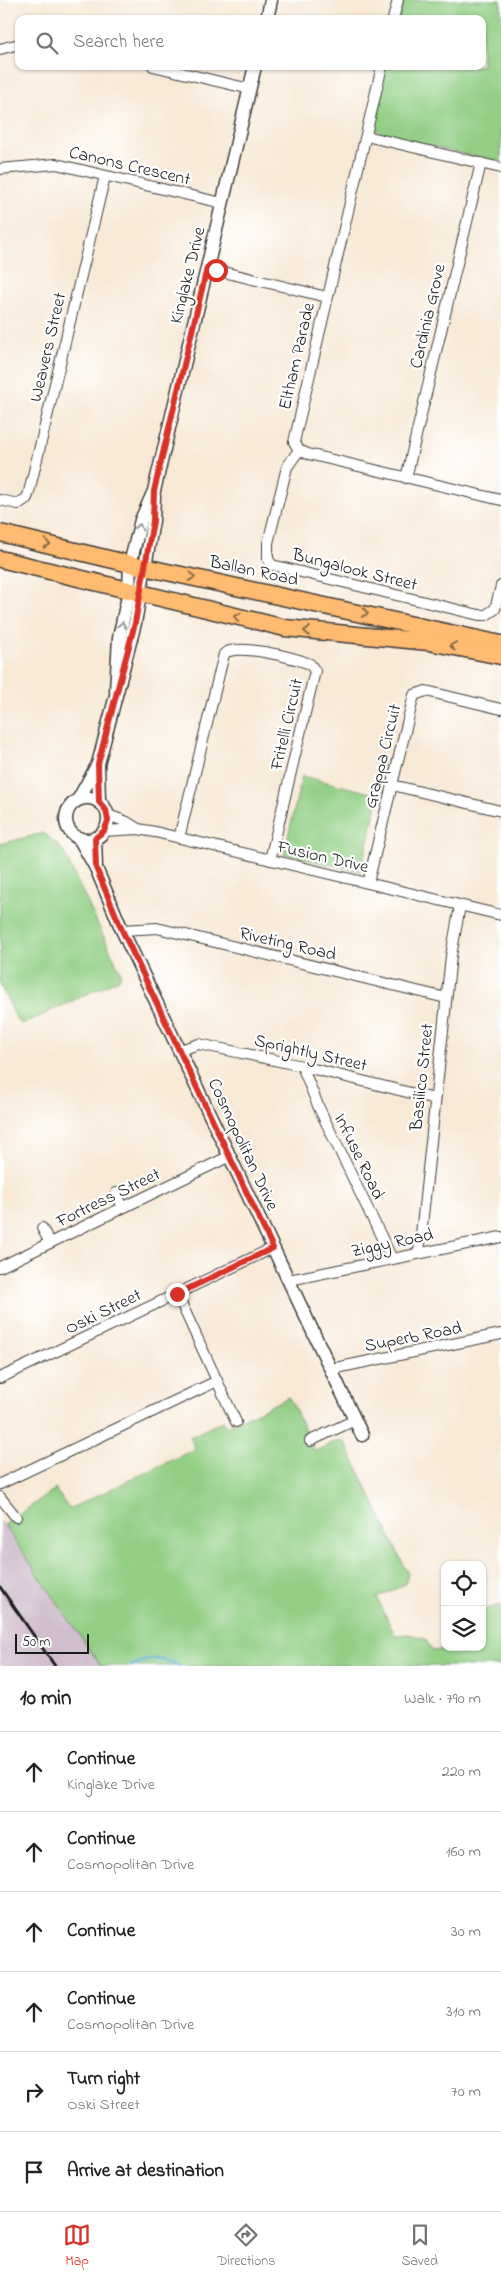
<!DOCTYPE html>
<html lang="en">
<head>
<meta charset="utf-8">
<style>
	:root { --surface:#fff; --page:#f6f6f6; --text:#222; --muted:#767676; --line:#e0e0e0; --accent:#d93025 }
	body { margin:0; font-family:"Indie Flower",sans-serif; background:var(--page); color:var(--text) }
	.controls { position:absolute; right:15px; bottom:15px; display:grid; overflow:hidden; border-radius:10px; box-shadow:0 1px 4px #0004 }
	.controls button { width:45px; height:45px; display:grid; place-items:center; padding:0; border:0; border-bottom:1px solid var(--line); background:var(--surface); color:var(--text); font:25px sans-serif }
	.scale { position:absolute; left:15px; bottom:12px; width:74px; box-sizing:border-box; padding-left:5px; border:2px solid #1c1c1c; border-top:0; font-size:14px; line-height:18px; white-space:nowrap; color:#1c1c1c; -webkit-text-stroke:4px #fff; paint-order:stroke }
	.stop { position:absolute; width:15px; height:15px; margin:-11px; border:4px solid #d93025; border-radius:50%; background:#fff }
	.stop.end { background:#d93025; border-color:#fff; box-shadow:0 1px 5px #0008 }
	.list { margin:0; padding:0; list-style:none }
	h2 { display:flex; justify-content:space-between; align-items:center; height:65px; margin:0; padding:0 20px; font-size:21px }
	h2 small { font-size:16px; font-weight:400; color:var(--muted) }
	.list li { display:grid; grid-template-columns:32px 1fr auto; gap:15px; align-items:center; box-sizing:border-box; height:80px; padding:0 20px; border-top:1px solid var(--line) }
	.list b { display:block; font-size:19px; white-space:nowrap }
	.list p { margin:0; font-size:16px; white-space:nowrap; color:var(--muted) }
	.list em { font-size:16px; font-style:normal; color:var(--muted) }
	.icon { flex:none; width:28px; height:28px; fill:none; stroke:currentColor; stroke-width:2; stroke-linecap:round; stroke-linejoin:round }
	.map { position:relative; flex:none; width:501px; height:1666px; overflow:hidden }
	.search { position:absolute; background:var(--surface); box-shadow:0 1px 4px #0004; left:15px; right:15px; top:15px; height:55px; display:flex; align-items:center; gap:12px; box-sizing:border-box; padding:0 18px; border-radius:10px; color:var(--muted); font-size:19px }
	.sheet { height:545px; background:var(--surface) }
	nav { display:flex; justify-content:space-around; align-items:center; box-sizing:border-box; height:70px; border-top:1px solid var(--line); background:var(--surface); font-size:14px; color:var(--muted) }
	nav a { display:grid; justify-items:center; gap:2px }
	nav .on { color:var(--accent) }
	.map>svg:first-child { display:block }
</style>
</head>
<body>
<div class="map">
<svg width="501" height="1666" viewBox="0 0 501 1666">
	<rect width="100%" height="100%" fill="#fff"/>
	<filter id="ink" filterUnits="userSpaceOnUse"><feTurbulence type="fractalNoise" baseFrequency=".02" numOctaves="2"/><feDisplacementMap in="SourceGraphic" scale="10" xChannelSelector="R" yChannelSelector="G"/><feConvolveMatrix kernelMatrix="1 2 1 2 8 2 1 2 1" color-interpolation-filters="sRGB"/></filter>
	<filter id="wash" filterUnits="userSpaceOnUse"><feTurbulence type="fractalNoise" baseFrequency=".0096" numOctaves="4" result="noise"/><feDisplacementMap in="SourceGraphic" scale="20" xChannelSelector="R" yChannelSelector="G"/><feGaussianBlur stdDeviation="1.12" result="paint"/><feColorMatrix in="noise" values="0 0 0 0 0 0 0 0 0 0 0 0 0 0 0 0 0 1.4 0 .05"/><feComposite in="paint" operator="in"/></filter>
	<g filter="url(#wash)">
		<rect width="100%" height="100%" fill="#f8e9d6"/>
		<polygon fill="#d0bdcd" points="0,1520 42,1577 101,1666 0,1666"/>
		<g fill="#92cf84" stroke="#577650">
			<polygon points="403,0 501,0 501,163 384,135 376,129 375,118 387,66 482,66 482,19 399,19"/>
			<polygon points="302,776 379,795 361,871 284,854"/>
			<polygon points="44,833 62,849 121,973 119,979 23,1024 18,1022 0,984 0,844"/>
			<polygon points="289,1397 315,1451 339,1440 345,1442 408,1574 405,1584 377,1598 395,1635 409,1634 425,1639 433,1651 459,1647 482,1647 482,1610 501,1605 501,1666 101,1666 4,1525 55,1489 69,1509 195,1449 190,1437 223,1421 226,1427"/>
		</g>
		<g fill="none" stroke-linecap="round" stroke-linejoin="round">
			<path stroke="#53acd0" stroke-width="3" d="M131 1666C148 1658 162 1656 179 1666"/>
		</g>
	</g>
	<g filter="url(#ink)">
		<g fill="none" stroke-linecap="round" stroke-linejoin="round">
			<g stroke="#3d3b38" stroke-width="12">
				<g id="minor">
					<polyline points="393,19 398,0"/>
					<polyline points="0,49 19,44"/>
					<polyline points="153,66 250,89"/>
					<polyline points="382,66 294,442 299,450 308,454 501,500"/>
					<polyline points="366,136 501,168"/>
					<polyline points="0,169 56,164 222,203"/>
					<polyline points="207,268 327,297"/>
					<polyline points="299,450 287,467 268,543 268,559 272,565 479,615 486,615 495,609 501,586"/>
					<polyline points="406,478 481,163"/>
					<polyline points="0,500 18,504 27,498 29,492 105,176"/>
					<polyline points="392,785 501,811"/>
					<polyline points="108,815 127,822 138,829"/>
					<polyline points="104,831 138,829 155,832 501,915"/>
					<path d="M179 838 224 654C235 642 295 658 310 664L315 671 270 860"/>
					<polyline points="368,883 414,695 426,691 501,709"/>
					<polyline points="122,930 157,928 446,998"/>
					<polyline points="180,1050 199,1044 302,1066 435,1099"/>
					<polyline points="302,1066 319,1108 392,1259"/>
					<polyline points="116,1193 123,1207"/>
					<polyline points="42,1228 50,1243"/>
					<polyline points="419,1253 451,956 460,906"/>
					<polyline points="0,1267 230,1156"/>
					<polyline points="289,1280 501,1237"/>
					<polyline points="177,1294 236,1422"/>
					<polyline points="331,1369 501,1334"/>
					<polyline points="0,1378 273,1248"/>
					<polyline points="310,1441 355,1420"/>
					<polyline points="0,1484 217,1381"/>
					<polyline points="0,1497 16,1517"/>
				</g>
			</g>
			<g stroke="#3d3b38" stroke-width="15">
				<g id="tertiary">
					<polyline points="267,19 271,0"/>
					<polyline points="116,691 119,638 129,591 130,564 141,520 154,491 255,66"/>
					<polyline points="98,764 99,802"/>
					<circle cx="87" cy="819" r="21"/>
					<polyline points="78,800 98,764 135,623 153,521 154,496"/>
					<polyline points="79,838 96,868 122,930 362,1435"/>
					<polyline points="95,838 96,868"/>
				</g>
			</g>
			<g stroke="#3d3b38" stroke-width="19">
				<g id="primary">
					<polyline points="0,533 130,564 501,644"/>
					<polyline points="0,559 285,628 429,642 501,656"/>
				</g>
			</g>
			<use href="#minor" stroke="#fff" stroke-width="10"/>
			<use href="#tertiary" stroke="#fff" stroke-width="12"/>
			<use href="#primary" stroke="#febb71" stroke-width="16"/>
			<polyline stroke="#1c1c1c" stroke-width="3" points="0,1587 55,1666"/>
		</g>
		<defs><path id="oneway-chevron" d="M-2-3.5L2.5 0L-2 3.5" fill="none" stroke-width="1.6" stroke-linecap="round" stroke-linejoin="round" transform="scale(1.25)"/></defs>
		<g stroke="#999">
			<use href="#oneway-chevron" transform="translate(139 527) rotate(-74)"/>
			<use href="#oneway-chevron" transform="translate(122 625) rotate(-79)"/>
		</g>
		<g stroke="#8d6c46">
			<use href="#oneway-chevron" transform="translate(47 544) rotate(13)"/>
			<use href="#oneway-chevron" transform="translate(192 577) rotate(12)"/>
			<use href="#oneway-chevron" transform="translate(365 613) rotate(12)"/>
			<use href="#oneway-chevron" transform="translate(237 617) rotate(-166)"/>
			<use href="#oneway-chevron" transform="translate(307 631) rotate(-174)"/>
			<use href="#oneway-chevron" transform="translate(453 646) rotate(-170)"/>
		</g>
	</g>
	<g fill="none" stroke-linecap="round" stroke-linejoin="round" filter="url(#ink)">
		<polyline stroke="#d93025" stroke-width="6" points="177,1294 273,1248 122,930 96,868 95,838 104,831 108,821 106,810 99,802 98,764 135,623 153,521 154,491 207,268 216,270"/>
	</g>
	<g text-anchor="middle" stroke-width="4.5" stroke-linejoin="round" paint-order="stroke">
		<g font-size="18" fill="#1c1c1c" stroke="#fff">
			<text transform="translate(130 165) rotate(13)" y="6">Canons Crescent</text>
			<text transform="translate(187 275) rotate(-76)" y="6">Kinglake Drive</text>
			<text transform="translate(427 316) rotate(-77)" y="6">Cardinia Grove</text>
			<text transform="translate(47 347) rotate(-77)" y="6">Weavers Street</text>
			<text transform="translate(296 356) rotate(-77)" y="6">Eltham Parade</text>
			<text transform="translate(355 569) rotate(14)" y="6">Bungalook Street</text>
			<text transform="translate(254 570) rotate(12)" y="6">Ballan Road</text>
			<text transform="translate(286 724) rotate(-77)" y="6">Fritelli Circuit</text>
			<text transform="translate(382 756) rotate(-76)" y="6">Grappa Circuit</text>
			<text transform="translate(323 856) rotate(13)" y="6">Fusion Drive</text>
			<text transform="translate(288 943) rotate(13)" y="6">Riveting Road</text>
			<text transform="translate(311 1052) rotate(13)" y="6">Sprightly Street</text>
			<text transform="translate(421 1077) rotate(-84)" y="6">Basilico Street</text>
			<text transform="translate(244 1144) rotate(65)" y="6">Cosmopolitan Drive</text>
			<text transform="translate(360 1156) rotate(64)" y="6">Infuse Road</text>
			<text transform="translate(108 1197) rotate(-26)" y="6">Fortress Street</text>
			<text transform="translate(392 1242) rotate(-12)" y="6">Ziggy Road</text>
			<text transform="translate(103 1311) rotate(-26)" y="6">Oski Street</text>
			<text transform="translate(413 1336) rotate(-11)" y="6">Superb Road</text>
		</g>
	</g>
</svg>
<div class="controls">
<button><svg class="icon" aria-label="locate" viewBox="0 0 24 24"><circle cx="12" cy="12" r="6"/><path d="M12 2v4M12 18v4M2 12h4M18 12h4"/></svg></button>
<button><svg class="icon" aria-label="layers" viewBox="0 0 24 24"><path d="M12 4l9 5-9 5-9-5zM3 14l9 5 9-5"/></svg></button>
</div>
<div class="scale">50 m</div>
<div class="stop" style="left:216px;top:270px"></div>
<div class="stop end" style="left:177px;top:1294px"></div>
<div class="search"><svg class="icon" aria-label="search" viewBox="0 0 24 24"><circle cx="10" cy="10" r="6"/><path d="M15 15l6 6"/></svg>Search here</div>
</div>
<section class="sheet">
<h2>10 min<small>Walk · 790 m</small></h2>
<ul class="list">
<li><svg class="icon" aria-label="ahead" viewBox="0 0 24 24"><path d="M12 20V5M6 11l6-6 6 6"/></svg><div><b>Continue</b><p>Kinglake Drive</p></div><em>220 m</em></li>
<li><svg class="icon" aria-label="ahead" viewBox="0 0 24 24"><path d="M12 20V5M6 11l6-6 6 6"/></svg><div><b>Continue</b><p>Cosmopolitan Drive</p></div><em>160 m</em></li>
<li><svg class="icon" aria-label="ahead" viewBox="0 0 24 24"><path d="M12 20V5M6 11l6-6 6 6"/></svg><div><b>Continue</b></div><em>30 m</em></li>
<li><svg class="icon" aria-label="ahead" viewBox="0 0 24 24"><path d="M12 20V5M6 11l6-6 6 6"/></svg><div><b>Continue</b><p>Cosmopolitan Drive</p></div><em>310 m</em></li>
<li><svg class="icon" aria-label="right" viewBox="0 0 24 24"><path d="M7 20v-9h11M14 6l5 5-5 5"/></svg><div><b>Turn right</b><p>Oski Street</p></div><em>70 m</em></li>
<li><svg class="icon" aria-label="arrive" viewBox="0 0 24 24"><path d="M6 21V4h12l-3 4 3 4H6"/></svg><div><b>Arrive at destination</b></div></li>
</ul>
</section>
<nav>
<a class="on"><svg class="icon" aria-label="map" viewBox="0 0 24 24"><path d="M3 6l6-2 6 2 6-2v14l-6 2-6-2-6 2zM9 4v14M15 6v14"/></svg>Map</a>
<a><svg class="icon" aria-label="directions" viewBox="0 0 24 24"><path d="M12 3l9 9-9 9-9-9zM9 14v-3h6M13 9l2 2-2 2"/></svg>Directions</a>
<a><svg class="icon" aria-label="saved" viewBox="0 0 24 24"><path d="M7 4h10v16l-5-4-5 4z"/></svg>Saved</a>
</nav>
</body>
</html>
